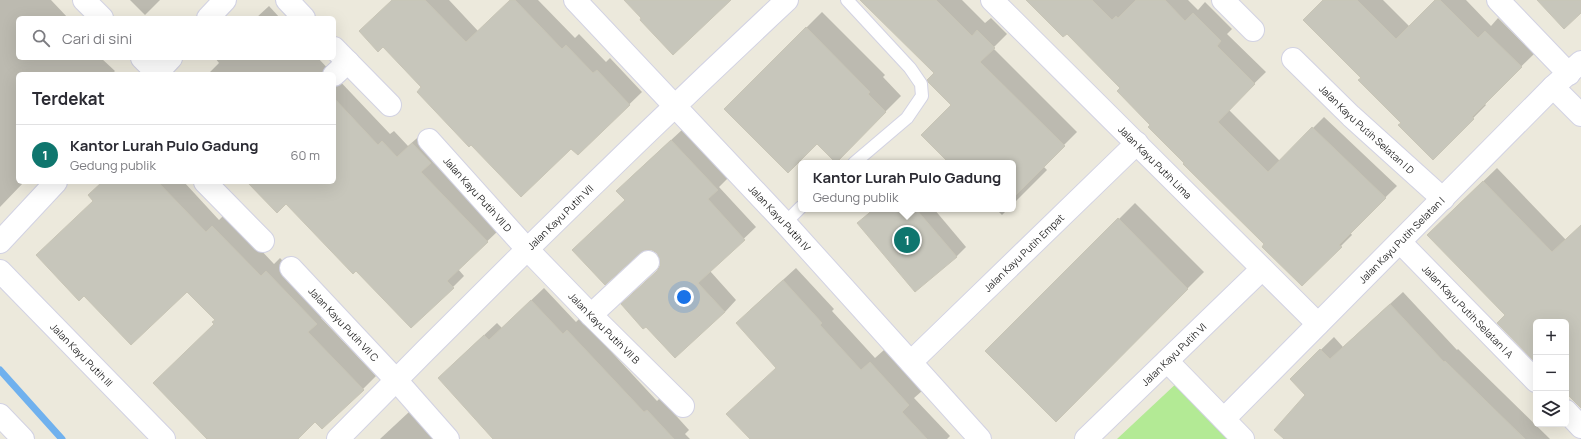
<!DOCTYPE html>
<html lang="id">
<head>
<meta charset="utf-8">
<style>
	:root { --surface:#fff; --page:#f2f2f3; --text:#2b2b33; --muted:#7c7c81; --line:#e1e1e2; --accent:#0f766e }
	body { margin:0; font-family:Manrope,sans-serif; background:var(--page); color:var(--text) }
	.controls { position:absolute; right:12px; bottom:12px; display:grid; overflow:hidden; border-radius:6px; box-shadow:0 4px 16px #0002 }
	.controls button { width:36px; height:36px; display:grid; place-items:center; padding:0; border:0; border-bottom:1px solid var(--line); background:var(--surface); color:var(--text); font:20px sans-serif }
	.you { position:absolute; left:684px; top:297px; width:14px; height:14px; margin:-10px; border:3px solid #fff; border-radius:50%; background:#1a73e8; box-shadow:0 0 0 6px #1a73e833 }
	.badge { display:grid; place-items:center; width:26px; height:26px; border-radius:50%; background:var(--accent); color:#fff; font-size:13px; font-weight:700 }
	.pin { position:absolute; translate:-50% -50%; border:2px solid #fff; box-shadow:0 1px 4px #0006 }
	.popup { position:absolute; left:798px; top:160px; width:218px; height:52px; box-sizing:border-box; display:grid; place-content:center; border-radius:6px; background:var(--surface); filter:drop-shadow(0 1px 3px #0005); font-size:13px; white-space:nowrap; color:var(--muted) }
	.popup b { font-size:15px; color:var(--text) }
	.popup::after { content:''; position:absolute; left:50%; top:100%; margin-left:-8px; border:8px solid transparent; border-top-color:var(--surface) }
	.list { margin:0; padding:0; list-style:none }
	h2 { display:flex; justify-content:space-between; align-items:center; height:52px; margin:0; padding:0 16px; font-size:17px }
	h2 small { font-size:13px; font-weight:400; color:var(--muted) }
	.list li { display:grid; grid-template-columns:26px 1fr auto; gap:12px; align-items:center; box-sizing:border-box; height:60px; padding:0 16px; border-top:1px solid var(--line) }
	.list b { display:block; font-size:15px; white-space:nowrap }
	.list p { margin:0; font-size:13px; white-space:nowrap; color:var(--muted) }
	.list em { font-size:13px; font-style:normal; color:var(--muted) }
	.icon { flex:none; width:22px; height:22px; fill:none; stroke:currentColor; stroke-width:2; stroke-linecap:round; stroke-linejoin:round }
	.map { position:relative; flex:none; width:1581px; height:439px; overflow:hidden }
	.search { position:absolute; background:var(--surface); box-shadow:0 4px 16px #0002; left:16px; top:16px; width:320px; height:44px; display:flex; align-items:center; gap:10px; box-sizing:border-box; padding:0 14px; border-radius:6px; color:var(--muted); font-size:15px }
	.panel { position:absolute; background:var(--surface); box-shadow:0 4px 16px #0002; left:16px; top:72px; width:320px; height:112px; border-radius:6px }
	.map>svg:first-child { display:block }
</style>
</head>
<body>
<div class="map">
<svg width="1581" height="439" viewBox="0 0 1581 439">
	<rect width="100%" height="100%" fill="#ece9dc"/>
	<polygon fill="#b3ea95" points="1179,381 1241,439 1117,439"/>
	<g fill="#0003">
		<polygon points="0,0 51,0 68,18 18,18 18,58 101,58 115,71 112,74 18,74 18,182 24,182 0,207"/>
		<polygon points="130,0 160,0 145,15"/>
		<polygon points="392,0 449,0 478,31 511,0 538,0 575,38 579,34 606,62 610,58 642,92 578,154 571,147 423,87"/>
		<polygon points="862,0 962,0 985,23 991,18 1007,34 993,48 1077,132 1043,166 1047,170 1013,204 1013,163 950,163 952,105 935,73"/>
		<polygon points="1028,0 1188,0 1198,10 1205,2 1232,29 1227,34 1266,72 1228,109 1280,161 1324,117 1397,186 1350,232 1352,235 1302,285 1266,244 1185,163 1121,88 1067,33"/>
		<polygon points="1324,0 1383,0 1409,26 1436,0 1466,0 1491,26 1498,18 1534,54 1484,103 1486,105 1433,159 1362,78"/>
		<polygon points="269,6 280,18 256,18"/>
		<polygon points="822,12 885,75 883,77 901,96 836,161 817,143 725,109"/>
		<polygon points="215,58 318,58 333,74 208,74 219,63"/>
		<polygon points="334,75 390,134 394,131 408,146 424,132 442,151 432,161 498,231 458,269 464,276 453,287 356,269 286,203 248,182 334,182"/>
		<polygon points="683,129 729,177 719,187 756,227 710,271 736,300 725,312 661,266 661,259 626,200 629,179"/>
		<polygon points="1497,168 1566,240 1581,226 1581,395 1566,392 1566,322 1536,322 1536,361 1507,315 1442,221"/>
		<polygon points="103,182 184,182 219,220 226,213 274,264 280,258 329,310 321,318 376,376 363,389 315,421 296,439 207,439 216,320 94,201"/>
		<polygon points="1135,203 1204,272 1056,420 987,351"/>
		<polygon points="874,209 934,209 966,247 956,257 859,223"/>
		<polygon points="996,209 1008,209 1002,215"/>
		<polygon points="796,268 834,309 832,311 875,358 884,350 922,391 914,398 950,436 947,439 751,439 777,367 750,310"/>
		<polygon points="544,288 576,322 580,318 657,401 660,398 689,430 685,434 690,439 494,439 451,366 497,323 502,328"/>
		<polygon points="1403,292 1457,350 1458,349 1550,439 1285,439 1307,395 1291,379 1334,337 1343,347"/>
		<polygon points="409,412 434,439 380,439"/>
	</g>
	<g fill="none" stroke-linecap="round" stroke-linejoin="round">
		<polyline stroke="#70b1ee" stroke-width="7" points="0,370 62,439"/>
	</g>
	<g fill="#c7c6bb" stroke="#c8c5b6">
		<polygon points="392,0 425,0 466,42 510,0 515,0 562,49 566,45 593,73 597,70 630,105 578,155 571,149 521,197 471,145 469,147 417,92 421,87 383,47 378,52 359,31"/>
		<polygon points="624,0 731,0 673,55 640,20 641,18"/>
		<polygon points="860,0 936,0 972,36 977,30 995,48 980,62 1065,146 1013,198 1013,163 949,163 921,135 951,105 928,82 927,80 934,73"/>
		<polygon points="1026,0 1092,0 1112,20 1116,16 1118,18 1136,0 1165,0 1185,21 1193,13 1221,41 1217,46 1255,84 1218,122 1268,172 1312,127 1386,198 1339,245 1342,247 1302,286 1262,247 1264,244 1183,164 1184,163 1148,127 1150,125 1117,91 1120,88 1067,34 1063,37"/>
		<polygon points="1323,0 1357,0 1396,39 1435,0 1440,0 1478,38 1485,31 1522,67 1472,117 1474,119 1433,160 1398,125 1401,123 1358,80 1361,78 1303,20"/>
		<polygon points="1537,0 1581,0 1581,13 1564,29"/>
		<polygon points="806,27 870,92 868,94 886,112 836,163 817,144 788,173 724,109"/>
		<polygon points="334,98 378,145 382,141 397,157 412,143 431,163 421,172 488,242 447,281 454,288 411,328 356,271 353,274 286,204 277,213 247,182 334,182"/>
		<polygon points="671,140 718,190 708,199 745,240 698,283 725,312 675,358 646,327 643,329 621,304 657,271 660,266 660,260 657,253 652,250 646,250 640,253 605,285 572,250 625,200 616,191"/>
		<polygon points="1483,181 1552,252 1581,225 1581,408 1566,393 1566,322 1536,322 1536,363 1497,323 1505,315 1427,235"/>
		<polygon points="102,182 158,182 206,232 212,226 261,276 266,271 317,324 308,332 364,390 322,429 315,422 298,439 207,439 153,383 214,324 212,322 215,320 187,292 131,345 84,296 79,301 36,255 93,201 88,195"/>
		<polygon points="874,209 916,209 957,257 915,292 857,223"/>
		<polygon points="1118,218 1188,289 1056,422 985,351"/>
		<polygon points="783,280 822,323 820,325 861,370 870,362 909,405 902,412 927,439 750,439 726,414 776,368 736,323"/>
		<polygon points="531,300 563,334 567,330 644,412 647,410 674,439 493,439 438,378 484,335 489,340"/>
		<polygon points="1390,304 1444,362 1445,361 1525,439 1284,439 1274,430 1305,395 1290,379 1320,349 1330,359"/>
	</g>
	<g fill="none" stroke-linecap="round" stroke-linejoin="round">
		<g stroke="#d2d2e3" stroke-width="14">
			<g id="service">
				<polyline points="847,0 910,68 921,84 922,96 907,118 854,163"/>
				<polyline points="785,223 801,207"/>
			</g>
		</g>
		<g stroke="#d2d2e3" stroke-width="24">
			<g id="minor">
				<polyline points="84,0 102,18"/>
				<polyline points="287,0 304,18"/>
				<path id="s1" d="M575 0 785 223 980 439"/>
				<path id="s2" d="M992 0 1318 324"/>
				<polyline points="1223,0 1253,30"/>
				<polyline points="1498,0 1569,74"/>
				<polyline points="208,18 225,0"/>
				<polyline points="334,48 390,105"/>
				<polyline points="142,58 157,73"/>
				<path id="s3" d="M1293 59 1351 116 1443 199"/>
				<polyline points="156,74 171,58"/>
				<polyline points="334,75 348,62"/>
				<polyline points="1553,87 1581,115"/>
				<path id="s4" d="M429 140 527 249 591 315 683 406"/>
				<polyline points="205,182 263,241"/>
				<polyline points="0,242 56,182"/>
				<path id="s5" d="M1400 242 1536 381"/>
				<path id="s6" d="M291 268 396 380 448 439"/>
				<path id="s7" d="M0 271 164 439"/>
				<polyline points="591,315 648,262"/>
				<polyline points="1167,361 1243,439"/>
				<path id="s8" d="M911 362 1137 143"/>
				<polyline points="1566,411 1581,427"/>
				<path id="s9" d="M1224 419 1553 87 1581 62"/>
				<path id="s10" d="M338 439C485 289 634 143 787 0"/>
				<path id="s11" d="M1086 439 1262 269"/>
			</g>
		</g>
		<g stroke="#d2d2e3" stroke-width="24">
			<polyline id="tertiary" points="0,415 23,439"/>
		</g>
		<use href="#service" stroke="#fff" stroke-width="12"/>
		<use href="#minor" stroke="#fff" stroke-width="22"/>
		<use href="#tertiary" stroke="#fff" stroke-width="22"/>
	</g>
	<g text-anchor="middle" stroke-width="3" stroke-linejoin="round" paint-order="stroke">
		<g font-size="10" fill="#2a2a2a" stroke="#fff">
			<text dy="4" stroke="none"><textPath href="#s3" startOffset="102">Jalan Kayu Putih Selatan I D</textPath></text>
			<text dy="4" stroke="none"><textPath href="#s2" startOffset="230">Jalan Kayu Putih Lima</textPath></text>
			<text dy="4" stroke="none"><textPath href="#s4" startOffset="73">Jalan Kayu Putih VII D</textPath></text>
			<text dy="4" stroke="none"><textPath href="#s10" startOffset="314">Jalan Kayu Putih VII</textPath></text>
			<text dy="4" stroke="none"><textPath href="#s1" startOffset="299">Jalan Kayu Putih IV</textPath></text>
			<text dy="4" stroke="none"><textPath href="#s9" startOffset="252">Jalan Kayu Putih Selatan I</textPath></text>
			<text dy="4" stroke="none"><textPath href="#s8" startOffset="157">Jalan Kayu Putih Empat</textPath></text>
			<text dy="4" stroke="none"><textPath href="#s5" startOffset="97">Jalan Kayu Putih Selatan I A</textPath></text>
			<text dy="4" stroke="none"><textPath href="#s6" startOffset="77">Jalan Kayu Putih VII C</textPath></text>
			<text dy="4" stroke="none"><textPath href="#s4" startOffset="257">Jalan Kayu Putih VII B</textPath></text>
			<text dy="4" stroke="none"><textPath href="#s11" startOffset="122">Jalan Kayu Putih VI</textPath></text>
			<text dy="4" stroke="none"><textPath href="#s7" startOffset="117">Jalan Kayu Putih III</textPath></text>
		</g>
	</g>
</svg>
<div class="controls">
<button>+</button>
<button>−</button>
<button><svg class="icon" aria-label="layers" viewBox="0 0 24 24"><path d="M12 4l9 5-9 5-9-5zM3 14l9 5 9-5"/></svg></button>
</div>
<div class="you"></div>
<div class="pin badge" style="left:907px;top:240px">1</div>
<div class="popup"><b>Kantor Lurah Pulo Gadung</b>Gedung publik</div>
<div class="search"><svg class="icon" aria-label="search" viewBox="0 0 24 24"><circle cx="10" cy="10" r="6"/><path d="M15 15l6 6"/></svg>Cari di sini</div>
<section class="panel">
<h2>Terdekat<small></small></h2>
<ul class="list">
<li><span class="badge">1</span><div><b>Kantor Lurah Pulo Gadung</b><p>Gedung publik</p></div><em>60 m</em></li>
</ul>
</section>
</div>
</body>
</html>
